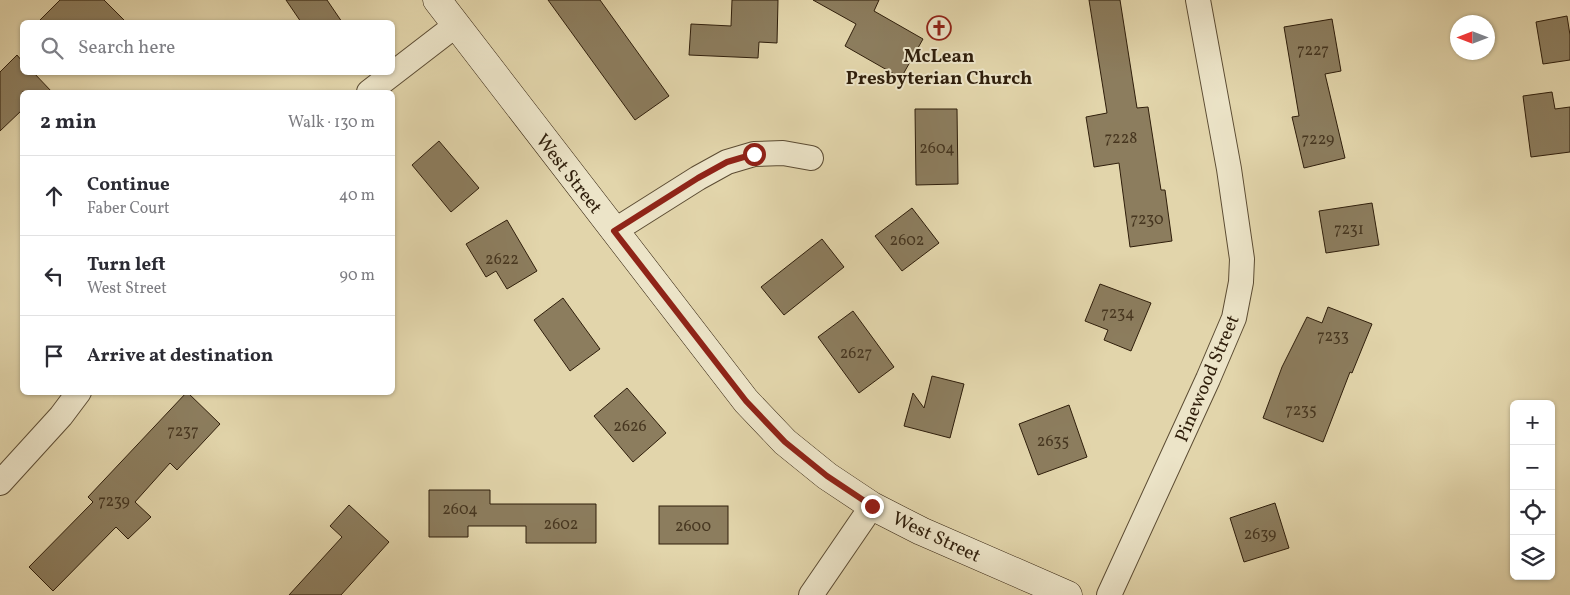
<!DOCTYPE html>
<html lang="en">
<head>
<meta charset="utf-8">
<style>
	:root { --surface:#fff; --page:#f7f7f7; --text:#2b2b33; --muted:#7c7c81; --line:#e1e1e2 }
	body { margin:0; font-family:Vollkorn,serif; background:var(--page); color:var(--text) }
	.controls { position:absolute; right:15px; bottom:15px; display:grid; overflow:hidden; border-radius:8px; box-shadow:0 1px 4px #0004 }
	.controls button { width:45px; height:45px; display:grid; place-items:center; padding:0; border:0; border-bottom:1px solid var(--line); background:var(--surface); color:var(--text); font:25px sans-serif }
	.compass { position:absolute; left:1450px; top:15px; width:45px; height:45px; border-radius:50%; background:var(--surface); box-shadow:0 1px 4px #0004; rotate:270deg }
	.stop { position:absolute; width:15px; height:15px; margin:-11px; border:4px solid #8f2418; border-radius:50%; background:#fff }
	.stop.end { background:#8f2418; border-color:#fff; box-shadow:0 1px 5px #0008 }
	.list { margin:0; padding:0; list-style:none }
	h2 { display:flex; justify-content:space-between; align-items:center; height:65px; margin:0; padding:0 20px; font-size:21px }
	h2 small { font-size:16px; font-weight:400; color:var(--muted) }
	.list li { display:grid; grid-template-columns:32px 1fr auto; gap:15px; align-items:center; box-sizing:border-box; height:80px; padding:0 20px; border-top:1px solid var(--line) }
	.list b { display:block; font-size:19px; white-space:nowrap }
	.list p { margin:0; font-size:16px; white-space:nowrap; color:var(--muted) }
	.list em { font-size:16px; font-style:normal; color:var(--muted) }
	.icon { flex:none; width:28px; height:28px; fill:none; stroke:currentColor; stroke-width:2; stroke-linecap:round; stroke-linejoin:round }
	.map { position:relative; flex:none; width:1570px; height:595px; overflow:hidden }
	.search { position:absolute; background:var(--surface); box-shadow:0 1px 4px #0004; left:20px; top:20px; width:375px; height:55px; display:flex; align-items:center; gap:12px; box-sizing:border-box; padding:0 18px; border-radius:8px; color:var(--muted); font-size:19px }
	.panel { position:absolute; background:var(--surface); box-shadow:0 1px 4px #0004; left:20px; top:90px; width:375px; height:305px; border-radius:8px }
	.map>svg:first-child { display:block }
</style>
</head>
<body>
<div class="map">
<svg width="1570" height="595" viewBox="0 0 1570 595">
	<rect width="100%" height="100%" fill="#e2d5ab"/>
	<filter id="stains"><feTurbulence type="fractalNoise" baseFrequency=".004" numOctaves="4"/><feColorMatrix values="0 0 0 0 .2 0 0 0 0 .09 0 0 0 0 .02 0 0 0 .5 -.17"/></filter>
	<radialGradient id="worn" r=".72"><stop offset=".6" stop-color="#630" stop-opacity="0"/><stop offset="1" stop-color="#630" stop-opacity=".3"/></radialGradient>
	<g fill="#8c7d5e" stroke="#2f1e0b">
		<polygon points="60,0 104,0 126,22 38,22"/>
		<polygon points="286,0 327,0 342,22 301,22"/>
		<polygon points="548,0 600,0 669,96 635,120"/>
		<polygon points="732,0 778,0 777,43 759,42 758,58 689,55 691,24 731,26"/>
		<polygon points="813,0 879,0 874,11 923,39 901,78 845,46 856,24"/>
		<polygon points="1089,0 1120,0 1137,108 1148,107 1161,190 1165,190 1172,241 1130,247 1119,163 1094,167 1086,117 1107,113"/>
		<polygon points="1567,16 1570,35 1570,60 1543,64 1536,22"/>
		<polygon points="1332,19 1341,71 1325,74 1345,158 1304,168 1292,117 1299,116 1284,27"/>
		<polygon points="17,55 22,61 22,72 33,72 52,92 22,92 22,110 0,131 0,72"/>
		<polygon points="1552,92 1555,109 1570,107 1570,152 1531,157 1523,96"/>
		<polygon points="915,109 957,109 958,184 916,185"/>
		<polygon points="439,141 479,188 451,212 412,165"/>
		<polygon points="1372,203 1379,245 1326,253 1319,211"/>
		<polygon points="912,208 939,243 902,271 875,236"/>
		<polygon points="507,220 537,271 507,289 496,271 486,277 466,244"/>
		<polygon points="822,239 844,267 784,315 761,287"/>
		<polygon points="1100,284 1151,303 1131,351 1104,340 1108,330 1085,321"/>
		<polygon points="563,298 600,349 570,371 534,320"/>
		<polygon points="1328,307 1372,324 1352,373 1350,372 1323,442 1263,418 1282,367 1307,317 1322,323"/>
		<polygon points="853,311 894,367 859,393 818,337"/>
		<polygon points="932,376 964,384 950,438 904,426 913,393 924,408"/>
		<polygon points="627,388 666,433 633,462 594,416"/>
		<polygon points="187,392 220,424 177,470 170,463 135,502 151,517 128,539 116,527 53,591 29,567 93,502 88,497"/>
		<polygon points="1069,405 1087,457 1038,475 1019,424"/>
		<polygon points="429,490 490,490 490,504 596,504 596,543 526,543 526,526 468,526 468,537 429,537"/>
		<polygon points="1275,503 1289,548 1244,562 1230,518"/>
		<polygon points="349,505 389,542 341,595 289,595 342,537 330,526"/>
		<rect x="659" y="506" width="69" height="38"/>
	</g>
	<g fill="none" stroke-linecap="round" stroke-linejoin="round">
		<g stroke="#5c4c33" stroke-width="26">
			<g id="street">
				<polyline points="369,92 456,25"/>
				<polyline points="614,231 698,178 727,162 754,154 783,153 811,158"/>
				<polyline points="0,483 61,416 79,392"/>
				<polyline points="811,595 872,506"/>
				<polyline points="1109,595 1208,379 1234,318 1241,282 1242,259 1229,169 1198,0"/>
			</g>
		</g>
		<g stroke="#2f1e0b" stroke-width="29">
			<polyline id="secondary" points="437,0 746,401 785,442 827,476 872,506 921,531 1068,595"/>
		</g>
		<use href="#street" stroke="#ece4c8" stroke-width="24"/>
		<use href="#secondary" stroke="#ece4c8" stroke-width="28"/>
	</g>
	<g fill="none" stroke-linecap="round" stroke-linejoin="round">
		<polyline stroke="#8f2418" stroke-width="6" points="754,154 727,162 698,178 614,231 746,401 785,442 827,476 872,506"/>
	</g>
	<defs>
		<g id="church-ring" transform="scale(1.25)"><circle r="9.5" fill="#ece4c8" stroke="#8f2418" stroke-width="1.5"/><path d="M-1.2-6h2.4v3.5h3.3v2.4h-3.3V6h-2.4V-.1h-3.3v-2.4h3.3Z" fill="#8f2418"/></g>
	</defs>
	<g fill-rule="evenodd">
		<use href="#church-ring" x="939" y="28"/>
	</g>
	<g text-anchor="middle" stroke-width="4" stroke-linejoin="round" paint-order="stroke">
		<g font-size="16" fill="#463620">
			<text x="1313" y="55">7227</text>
			<text x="1121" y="143">7228</text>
			<text x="1318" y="144">7229</text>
			<text x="937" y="153">2604</text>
			<text x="1147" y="224">7230</text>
			<text x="1349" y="234">7231</text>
			<text x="907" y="245">2602</text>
			<text x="502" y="264">2622</text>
			<text x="1118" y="318">7234</text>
			<text x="1333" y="341">7233</text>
			<text x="856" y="358">2627</text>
			<text x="1301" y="415">7235</text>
			<text x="630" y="431">2626</text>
			<text x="183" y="436">7237</text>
			<text x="1053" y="446">2635</text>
			<text x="114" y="506">7239</text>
			<text x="460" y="514">2604</text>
			<text x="561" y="529">2602</text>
			<text x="693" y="531">2600</text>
			<text x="1260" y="539">2639</text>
		</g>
		<g font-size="19" font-weight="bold" fill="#2f1e0b" stroke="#ece4c8">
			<text x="939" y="62">McLean<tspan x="939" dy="22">Presbyterian Church</tspan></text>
		</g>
		<g font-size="19" fill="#2f1e0b" stroke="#ece4c8">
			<text transform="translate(570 173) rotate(52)" y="7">West Street</text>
			<text transform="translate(1206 378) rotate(-67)" y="7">Pinewood Street</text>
			<text transform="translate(937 536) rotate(25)" y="7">West Street</text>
		</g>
	</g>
	<rect width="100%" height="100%" filter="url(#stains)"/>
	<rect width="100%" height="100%" fill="url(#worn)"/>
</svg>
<div class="controls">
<button>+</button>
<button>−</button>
<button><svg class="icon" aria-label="locate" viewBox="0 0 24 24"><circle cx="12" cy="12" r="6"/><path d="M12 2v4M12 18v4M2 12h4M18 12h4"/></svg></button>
<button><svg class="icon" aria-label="layers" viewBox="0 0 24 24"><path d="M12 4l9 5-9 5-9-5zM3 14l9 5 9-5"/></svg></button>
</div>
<svg class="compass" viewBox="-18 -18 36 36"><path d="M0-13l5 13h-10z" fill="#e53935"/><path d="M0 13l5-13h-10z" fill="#7c7c81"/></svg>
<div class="stop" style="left:754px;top:154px"></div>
<div class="stop end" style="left:872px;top:506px"></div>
<div class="search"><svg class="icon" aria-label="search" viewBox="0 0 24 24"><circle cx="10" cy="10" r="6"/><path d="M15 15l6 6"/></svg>Search here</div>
<section class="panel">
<h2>2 min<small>Walk · 130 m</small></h2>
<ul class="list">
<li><svg class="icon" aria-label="ahead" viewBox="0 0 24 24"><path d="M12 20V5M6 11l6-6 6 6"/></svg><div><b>Continue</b><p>Faber Court</p></div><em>40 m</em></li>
<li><svg class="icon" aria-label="left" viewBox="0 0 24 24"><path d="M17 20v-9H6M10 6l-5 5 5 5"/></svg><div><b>Turn left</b><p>West Street</p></div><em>90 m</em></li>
<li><svg class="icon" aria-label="arrive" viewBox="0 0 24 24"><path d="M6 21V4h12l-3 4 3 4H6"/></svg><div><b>Arrive at destination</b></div></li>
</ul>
</section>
</div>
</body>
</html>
